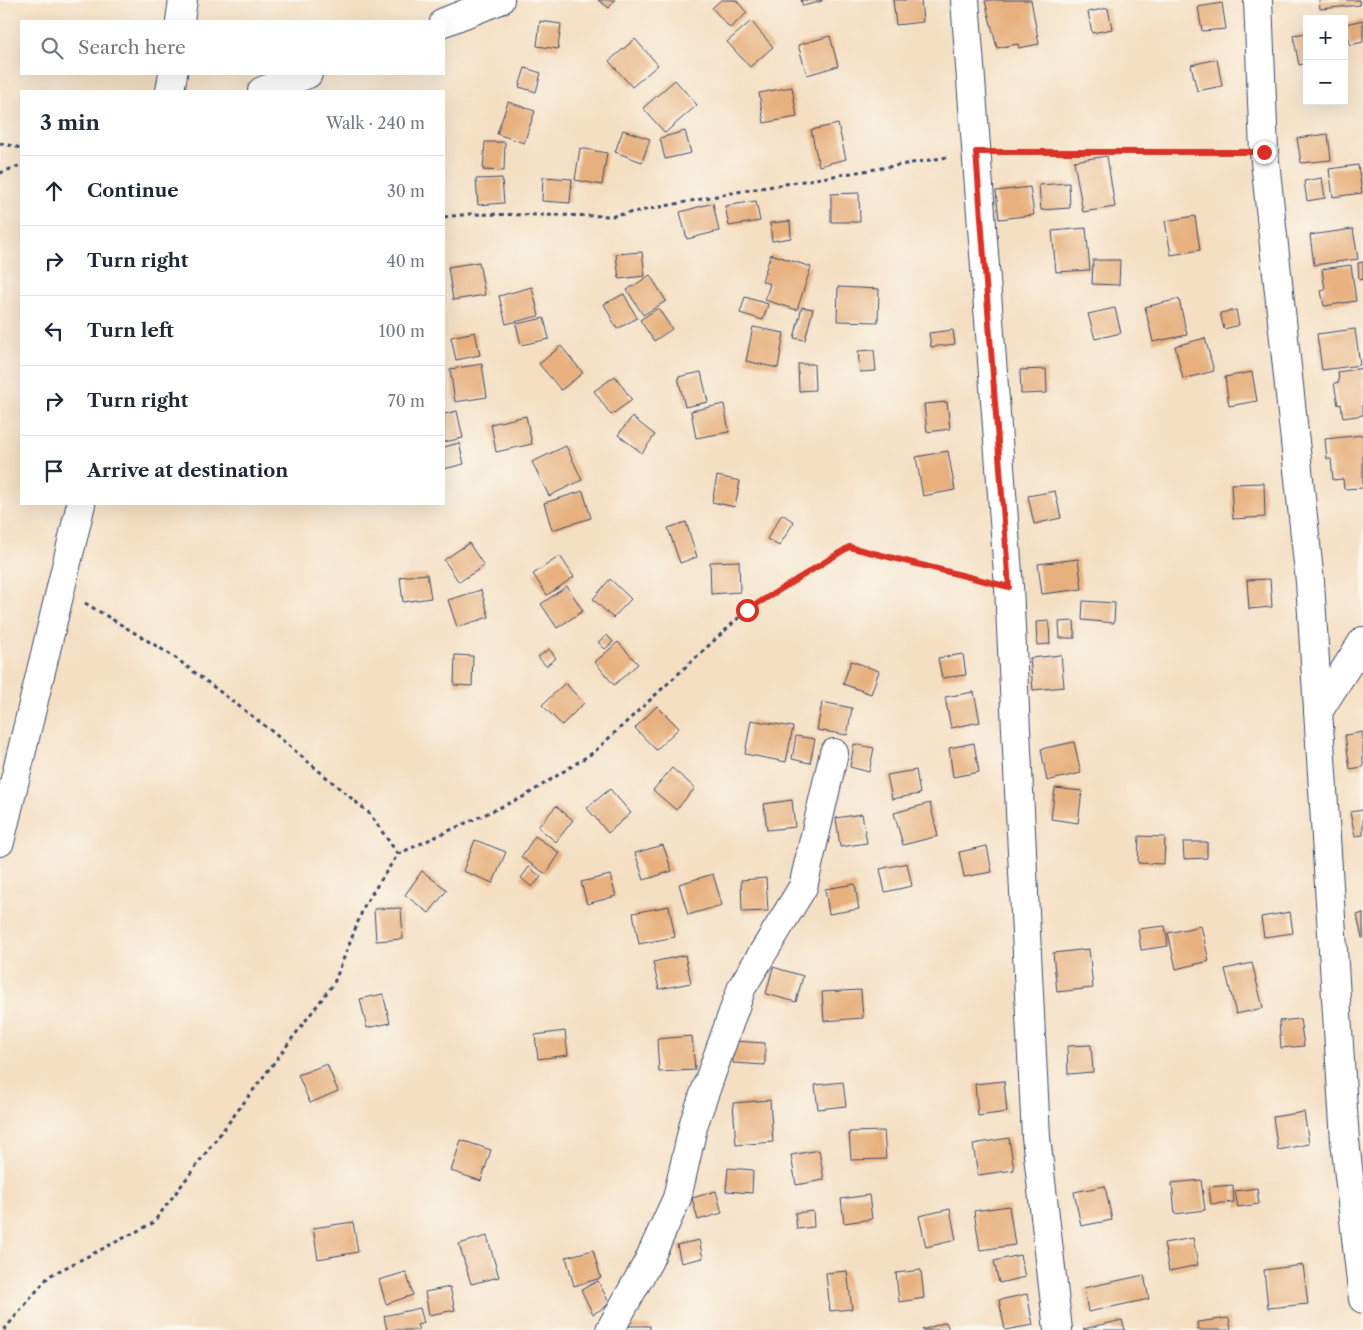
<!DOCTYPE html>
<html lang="en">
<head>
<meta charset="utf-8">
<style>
	:root { --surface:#fff; --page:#f2f2f3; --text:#1f2937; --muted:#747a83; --line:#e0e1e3 }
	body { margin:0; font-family:"Libre Caslon Text",serif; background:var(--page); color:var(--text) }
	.controls { position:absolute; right:15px; top:15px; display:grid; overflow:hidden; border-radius:0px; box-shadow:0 5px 20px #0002 }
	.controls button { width:45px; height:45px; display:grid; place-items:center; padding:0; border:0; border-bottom:1px solid var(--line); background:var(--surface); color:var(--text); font:25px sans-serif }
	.stop { position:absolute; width:15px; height:15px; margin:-11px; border:4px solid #d93025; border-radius:50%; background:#fff }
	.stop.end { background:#d93025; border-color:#fff; box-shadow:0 1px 5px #0008 }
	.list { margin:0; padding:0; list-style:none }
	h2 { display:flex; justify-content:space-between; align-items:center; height:65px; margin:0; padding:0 20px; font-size:21px }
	h2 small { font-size:16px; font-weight:400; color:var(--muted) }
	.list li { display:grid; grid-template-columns:32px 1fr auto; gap:15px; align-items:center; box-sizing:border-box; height:70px; padding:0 20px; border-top:1px solid var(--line) }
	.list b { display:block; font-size:19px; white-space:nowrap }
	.list em { font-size:16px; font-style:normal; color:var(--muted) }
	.icon { flex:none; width:28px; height:28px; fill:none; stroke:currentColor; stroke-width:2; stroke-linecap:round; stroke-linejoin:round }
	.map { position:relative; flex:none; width:1363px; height:1330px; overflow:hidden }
	.search { position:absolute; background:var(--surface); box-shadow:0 5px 20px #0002; left:20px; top:20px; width:425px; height:55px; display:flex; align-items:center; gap:12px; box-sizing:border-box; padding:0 18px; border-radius:0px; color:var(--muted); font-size:19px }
	.panel { position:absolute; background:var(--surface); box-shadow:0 5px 20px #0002; left:20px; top:90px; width:425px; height:415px; border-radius:0px }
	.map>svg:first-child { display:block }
</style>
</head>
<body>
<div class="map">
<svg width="1363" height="1330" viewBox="0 0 1363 1330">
	<rect width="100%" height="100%" fill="#fbf7ec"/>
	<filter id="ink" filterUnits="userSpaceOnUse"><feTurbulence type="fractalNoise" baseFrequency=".02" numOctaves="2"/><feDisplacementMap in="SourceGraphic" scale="10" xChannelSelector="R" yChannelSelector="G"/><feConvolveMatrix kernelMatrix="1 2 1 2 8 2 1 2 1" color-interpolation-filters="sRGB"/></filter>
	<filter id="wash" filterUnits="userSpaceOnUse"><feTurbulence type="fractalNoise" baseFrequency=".0096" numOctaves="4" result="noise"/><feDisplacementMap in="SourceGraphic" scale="20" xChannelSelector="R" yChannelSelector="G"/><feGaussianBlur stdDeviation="1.12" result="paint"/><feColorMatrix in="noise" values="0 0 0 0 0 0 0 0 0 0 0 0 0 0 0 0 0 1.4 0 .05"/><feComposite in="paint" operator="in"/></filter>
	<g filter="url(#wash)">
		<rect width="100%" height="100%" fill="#f4dfc3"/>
		<g id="blocks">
			<g fill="#e7b07e">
				<polygon points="598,0 615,0 609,8"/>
				<polygon points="721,0 736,0 747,13 730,28 712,8"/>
				<polygon points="801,0 822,0 822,1 803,6"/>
				<polygon points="893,0 921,0 923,22 896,25"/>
				<polygon points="991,0 1031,0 1039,44 1019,48 1018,44 997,48 985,1"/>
				<polygon points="1319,0 1359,0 1360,5 1320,9"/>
				<polygon points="1222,3 1226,29 1202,31 1198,7"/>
				<polygon points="1108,8 1112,29 1092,33 1088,12"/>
				<polygon points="1363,20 1363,42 1350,45 1346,24"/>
				<polygon points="540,21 561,24 558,49 537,46"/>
				<polygon points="751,21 773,47 750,67 727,42"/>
				<polygon points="1307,33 1307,63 1299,65 1293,35"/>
				<polygon points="830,36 838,66 807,75 798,45"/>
				<polygon points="635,39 658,65 632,87 609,61"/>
				<polygon points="1217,59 1222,86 1197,91 1191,65"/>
				<polygon points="525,68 541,73 536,92 519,87"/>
				<polygon points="675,80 697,105 665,133 643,108"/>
				<polygon points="792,87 797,117 764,123 759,93"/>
				<polygon points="508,102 535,111 524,143 497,134"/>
				<polygon points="838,124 846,159 819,166 811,130"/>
				<polygon points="623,130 650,139 642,162 615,152"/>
				<polygon points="685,131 691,153 665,159 660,138"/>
				<polygon points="1328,134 1331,160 1301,163 1297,138"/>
				<polygon points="485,142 505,142 504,171 483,170"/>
				<polygon points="580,148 607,153 602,185 575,180"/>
				<polygon points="1107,156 1115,207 1083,212 1074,161"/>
				<polygon points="1358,165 1362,193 1333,197 1329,169"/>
				<polygon points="543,177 572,179 570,203 542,201"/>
				<polygon points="502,178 504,203 478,205 476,179"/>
				<polygon points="1322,178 1325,198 1307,201 1304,181"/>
				<polygon points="1069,183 1070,208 1041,210 1039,185"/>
				<polygon points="1030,187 1034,215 999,219 996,191"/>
				<polygon points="859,193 860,222 831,222 831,194"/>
				<polygon points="756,201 760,221 729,226 725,206"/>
				<polygon points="713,203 719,231 687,239 680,212"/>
				<polygon points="1195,216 1200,250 1171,255 1165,221"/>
				<polygon points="790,221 791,238 772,241 770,223"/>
				<polygon points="1086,228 1090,270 1056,272 1052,231"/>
				<polygon points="1353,229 1358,259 1314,265 1310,235"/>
				<polygon points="642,252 645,276 619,279 616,254"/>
				<polygon points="771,254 811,267 797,310 765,300 770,284 762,281"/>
				<polygon points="1093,260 1120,260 1119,285 1092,284"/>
				<polygon points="479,262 485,295 453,300 448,267"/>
				<polygon points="1363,262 1363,279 1359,280 1358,263"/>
				<polygon points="1351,265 1356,301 1324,306 1321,291 1325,290 1322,269"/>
				<polygon points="650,275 666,301 643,315 627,290"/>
				<polygon points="532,287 539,316 506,324 499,296"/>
				<polygon points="838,287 879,289 878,322 837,321"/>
				<polygon points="624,294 637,318 617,329 604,304"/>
				<polygon points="745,297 768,304 763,320 740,313"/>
				<polygon points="1179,299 1187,335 1153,342 1145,307"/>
				<polygon points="802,307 813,309 805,340 794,338"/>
				<polygon points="658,308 672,329 654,341 640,320"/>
				<polygon points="1115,308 1121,333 1095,339 1088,314"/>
				<polygon points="1236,310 1239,325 1224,329 1220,313"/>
				<polygon points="544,318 549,339 521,345 516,324"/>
				<polygon points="753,327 784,333 778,368 746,361"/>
				<polygon points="1355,329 1360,365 1322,370 1317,334"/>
				<polygon points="953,330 955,344 931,347 929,333"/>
				<polygon points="475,332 480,355 456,360 451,337"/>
				<polygon points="1205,338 1214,371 1183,379 1175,346"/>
				<polygon points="561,346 583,373 561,390 539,364"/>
				<polygon points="874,350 876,371 860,372 858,351"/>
				<polygon points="482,364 487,397 455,402 450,369"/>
				<polygon points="798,364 814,364 815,390 799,391"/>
				<polygon points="1363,368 1363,415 1343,418 1341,404 1338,405 1334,383 1339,382 1338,372"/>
				<polygon points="1046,369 1047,393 1021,394 1020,370"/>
				<polygon points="701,372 708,402 685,407 678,377"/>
				<polygon points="1252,372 1257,401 1229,406 1225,377"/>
				<polygon points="615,376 632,400 611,415 594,391"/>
				<polygon points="947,402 950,429 927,432 924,404"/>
				<polygon points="724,404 729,432 696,438 691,411"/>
				<polygon points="457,411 463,438 444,442 444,414"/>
				<polygon points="526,416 532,444 496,452 491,424"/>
				<polygon points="632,417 655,435 642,453 618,435"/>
				<polygon points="1363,435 1363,488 1344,489 1343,479 1333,480 1331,459 1327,459 1325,439"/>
				<polygon points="459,443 464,464 444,469 444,447"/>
				<polygon points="566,446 582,480 549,496 532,462"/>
				<polygon points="948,451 955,490 923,496 916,457"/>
				<polygon points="717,476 740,481 735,507 712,502"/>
				<polygon points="1264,483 1265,517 1233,519 1231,484"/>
				<polygon points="583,491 591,518 552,530 544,503"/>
				<polygon points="1055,491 1061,518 1034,524 1028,496"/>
				<polygon points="782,514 794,522 779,546 767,539"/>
				<polygon points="686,522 697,557 680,563 668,528"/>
				<polygon points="469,543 484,566 459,582 444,560"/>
				<polygon points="560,556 574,577 547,595 533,574"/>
				<polygon points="1078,559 1082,589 1042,594 1038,564"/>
				<polygon points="739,561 740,592 711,594 710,562"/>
				<polygon points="427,574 431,598 403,602 400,577"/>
				<polygon points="610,579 631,599 613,618 593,599"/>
				<polygon points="1270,579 1272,607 1249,609 1247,580"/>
				<polygon points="567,586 583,611 557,628 541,604"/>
				<polygon points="481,590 489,617 457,627 448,600"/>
				<polygon points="1083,601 1115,603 1114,623 1082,620"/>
				<polygon points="1049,621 1050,644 1037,645 1036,622"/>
				<polygon points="1074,621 1075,638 1060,638 1059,622"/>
				<polygon points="607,635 613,642 605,649 598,642"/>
				<polygon points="618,642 638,664 614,685 595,662"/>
				<polygon points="549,649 556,658 546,666 538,657"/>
				<polygon points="963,654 966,675 942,678 938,658"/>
				<polygon points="455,655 473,656 472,686 454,685"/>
				<polygon points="1061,655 1064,687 1033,690 1030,658"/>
				<polygon points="851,661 879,671 871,694 843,684"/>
				<polygon points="565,683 584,703 562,725 542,705"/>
				<polygon points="974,692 980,722 951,728 945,697"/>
				<polygon points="822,702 852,708 847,735 817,730"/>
				<polygon points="657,706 679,728 656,750 635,728"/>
				<polygon points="751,720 793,727 786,762 745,754"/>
				<polygon points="1363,732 1363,767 1350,769 1345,735"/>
				<polygon points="796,736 815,739 810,763 792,759"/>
				<polygon points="1074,742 1081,773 1047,781 1041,749"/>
				<polygon points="974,743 979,772 953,777 949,748"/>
				<polygon points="854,744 874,748 869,772 850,767"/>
				<polygon points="672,768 695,788 676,810 653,790"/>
				<polygon points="916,770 920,794 892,799 887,775"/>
				<polygon points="1055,788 1082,791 1078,823 1051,819"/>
				<polygon points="610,789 631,813 608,833 587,808"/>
				<polygon points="792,800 795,827 767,830 764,804"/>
				<polygon points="930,803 938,836 903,845 894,813"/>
				<polygon points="556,806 573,820 556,842 538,827"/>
				<polygon points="1363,810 1363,835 1355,836 1350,812"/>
				<polygon points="862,814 867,843 840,847 836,818"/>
				<polygon points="535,836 560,853 546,874 521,857"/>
				<polygon points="1139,836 1165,837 1164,864 1138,863"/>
				<polygon points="475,840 506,852 493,883 463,871"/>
				<polygon points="1183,842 1207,842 1207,858 1184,859"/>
				<polygon points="663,845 672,871 644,880 635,853"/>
				<polygon points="987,846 992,872 964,877 959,852"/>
				<polygon points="907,863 912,886 885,892 880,869"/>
				<polygon points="529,867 541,877 532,887 521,878"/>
				<polygon points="422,871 447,890 429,913 405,895"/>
				<polygon points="713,874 722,905 688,915 679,884"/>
				<polygon points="610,875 616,896 587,904 581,882"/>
				<polygon points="766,878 768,911 742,912 741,880"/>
				<polygon points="855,884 859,909 829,914 825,889"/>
				<polygon points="669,906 675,937 639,944 633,913"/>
				<polygon points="401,908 403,939 376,941 374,909"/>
				<polygon points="1290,912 1293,933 1264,937 1261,917"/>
				<polygon points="1363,913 1363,938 1362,938 1357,915"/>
				<polygon points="1165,926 1168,946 1141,950 1138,929"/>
				<polygon points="1201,926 1209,961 1176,969 1168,933"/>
				<polygon points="1089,949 1093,988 1057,992 1053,953"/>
				<polygon points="685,955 691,983 659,989 653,962"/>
				<polygon points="1252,963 1263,1008 1236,1014 1225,969"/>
				<polygon points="773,967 803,976 796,1002 766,994"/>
				<polygon points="861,990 863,1018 824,1021 822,992"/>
				<polygon points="383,994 390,1023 367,1028 360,999"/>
				<polygon points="1300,1019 1304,1046 1281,1048 1279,1021"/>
				<polygon points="565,1031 568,1055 538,1059 535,1035"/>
				<polygon points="692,1036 695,1070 659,1072 657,1039"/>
				<polygon points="734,1041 765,1043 765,1065 733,1063"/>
				<polygon points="1091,1045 1093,1072 1068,1074 1067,1046"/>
				<polygon points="327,1064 338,1091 310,1103 298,1075"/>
				<polygon points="1004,1081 1007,1112 978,1116 975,1084"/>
				<polygon points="843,1082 846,1106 818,1109 815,1085"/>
				<polygon points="770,1100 773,1142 736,1145 733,1103"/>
				<polygon points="1304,1112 1309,1144 1278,1150 1273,1117"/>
				<polygon points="884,1131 886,1159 851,1160 849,1132"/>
				<polygon points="1009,1138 1014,1170 978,1175 973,1144"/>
				<polygon points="461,1140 491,1150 481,1181 451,1171"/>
				<polygon points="819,1150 824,1180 796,1185 791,1155"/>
				<polygon points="728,1168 753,1170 752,1193 726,1191"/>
				<polygon points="1201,1180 1205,1210 1175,1214 1172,1183"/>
				<polygon points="1233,1185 1234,1202 1211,1204 1209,1187"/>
				<polygon points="1105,1186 1112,1220 1081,1226 1074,1192"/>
				<polygon points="1257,1188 1259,1204 1238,1207 1235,1191"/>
				<polygon points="716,1191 722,1213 698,1220 692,1198"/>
				<polygon points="869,1195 872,1219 844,1223 841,1199"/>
				<polygon points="1009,1206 1015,1245 980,1250 974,1211"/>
				<polygon points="950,1209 956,1240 926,1247 919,1216"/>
				<polygon points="813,1211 814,1227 797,1229 795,1213"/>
				<polygon points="353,1222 358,1252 318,1259 313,1228"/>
				<polygon points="487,1236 499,1277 471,1284 459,1244"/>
				<polygon points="1193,1238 1198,1265 1169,1271 1164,1243"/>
				<polygon points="699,1240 703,1258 681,1263 677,1245"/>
				<polygon points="593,1250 601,1278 574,1286 566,1257"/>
				<polygon points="1020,1255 1025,1277 999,1283 994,1261"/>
				<polygon points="1303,1265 1308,1304 1268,1308 1264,1270"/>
				<polygon points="921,1270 924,1298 899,1302 896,1273"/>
				<polygon points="847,1271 852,1309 830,1311 826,1273"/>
				<polygon points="406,1272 413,1295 386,1304 379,1280"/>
				<polygon points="1144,1275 1149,1299 1088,1312 1084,1288"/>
				<polygon points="598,1281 610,1304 593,1314 581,1290"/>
				<polygon points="450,1287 455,1310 429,1315 425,1292"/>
				<polygon points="1027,1294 1033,1325 1005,1330 999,1300"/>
				<polygon points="420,1308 424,1323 417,1325 419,1330 387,1330 384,1316"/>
				<polygon points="1229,1318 1231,1330 1198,1330 1197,1322"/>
				<polygon points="1122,1320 1125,1330 1084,1330 1083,1329"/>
				<polygon points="946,1322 949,1330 922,1330"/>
				<rect x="618" y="1326" width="32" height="4"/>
			</g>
		</g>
	</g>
	<g filter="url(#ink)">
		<use href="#blocks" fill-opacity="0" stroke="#3c496d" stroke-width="1"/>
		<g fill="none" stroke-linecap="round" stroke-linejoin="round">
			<g stroke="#3c496d" stroke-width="30">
				<g id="minor">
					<polyline points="965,0 1009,587 1036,1137 1058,1330"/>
					<polyline points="1258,0 1264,152 1310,582 1345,1141 1363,1299"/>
					<polyline points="180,21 183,0"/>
					<polyline points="444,22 500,0"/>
					<polyline points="170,91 173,74"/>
					<polyline points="262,91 308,74"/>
					<polyline points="1318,712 1363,641"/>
					<polyline points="0,842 81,504"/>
					<polyline points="610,1330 648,1262 677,1198 694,1123 742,987 803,887 834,753"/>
				</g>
			</g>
			<g stroke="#3c496d" stroke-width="3" stroke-dasharray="4 4" stroke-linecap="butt">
				<polyline points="0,143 21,148"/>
				<polyline points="1004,152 1236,152"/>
				<polyline points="0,173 21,165"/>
				<polyline points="444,217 470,214 613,216 743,191 948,157"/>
				<polyline points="85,603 173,656 269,729 369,813 398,854"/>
				<polyline points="4,1330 49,1276 153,1223 334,983 365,904 398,854 525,796 594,752 747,610 849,547 980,580"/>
			</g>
			<use href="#minor" stroke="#fff" stroke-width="28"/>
		</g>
	</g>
	<g fill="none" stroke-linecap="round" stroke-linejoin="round" filter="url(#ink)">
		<polyline stroke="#d93025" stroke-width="6" points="747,610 849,547 1009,587 976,152 1264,152"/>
	</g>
</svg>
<div class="controls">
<button>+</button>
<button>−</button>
</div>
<div class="stop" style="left:747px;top:610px"></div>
<div class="stop end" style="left:1264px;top:152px"></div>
<div class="search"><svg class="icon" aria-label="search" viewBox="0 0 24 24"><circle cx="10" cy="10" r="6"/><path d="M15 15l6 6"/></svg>Search here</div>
<section class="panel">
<h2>3 min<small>Walk · 240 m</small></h2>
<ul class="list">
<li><svg class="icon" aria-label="ahead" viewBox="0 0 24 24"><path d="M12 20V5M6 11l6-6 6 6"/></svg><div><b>Continue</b></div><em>30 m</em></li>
<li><svg class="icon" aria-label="right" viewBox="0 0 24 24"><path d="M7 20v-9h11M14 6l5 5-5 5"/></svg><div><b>Turn right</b></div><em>40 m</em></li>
<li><svg class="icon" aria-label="left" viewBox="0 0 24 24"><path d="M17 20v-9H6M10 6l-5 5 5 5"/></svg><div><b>Turn left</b></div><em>100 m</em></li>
<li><svg class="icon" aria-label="right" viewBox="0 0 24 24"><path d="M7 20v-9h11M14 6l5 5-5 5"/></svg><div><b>Turn right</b></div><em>70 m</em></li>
<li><svg class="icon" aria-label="arrive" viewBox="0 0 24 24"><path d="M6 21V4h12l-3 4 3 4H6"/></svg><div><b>Arrive at destination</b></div></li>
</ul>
</section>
</div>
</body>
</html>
